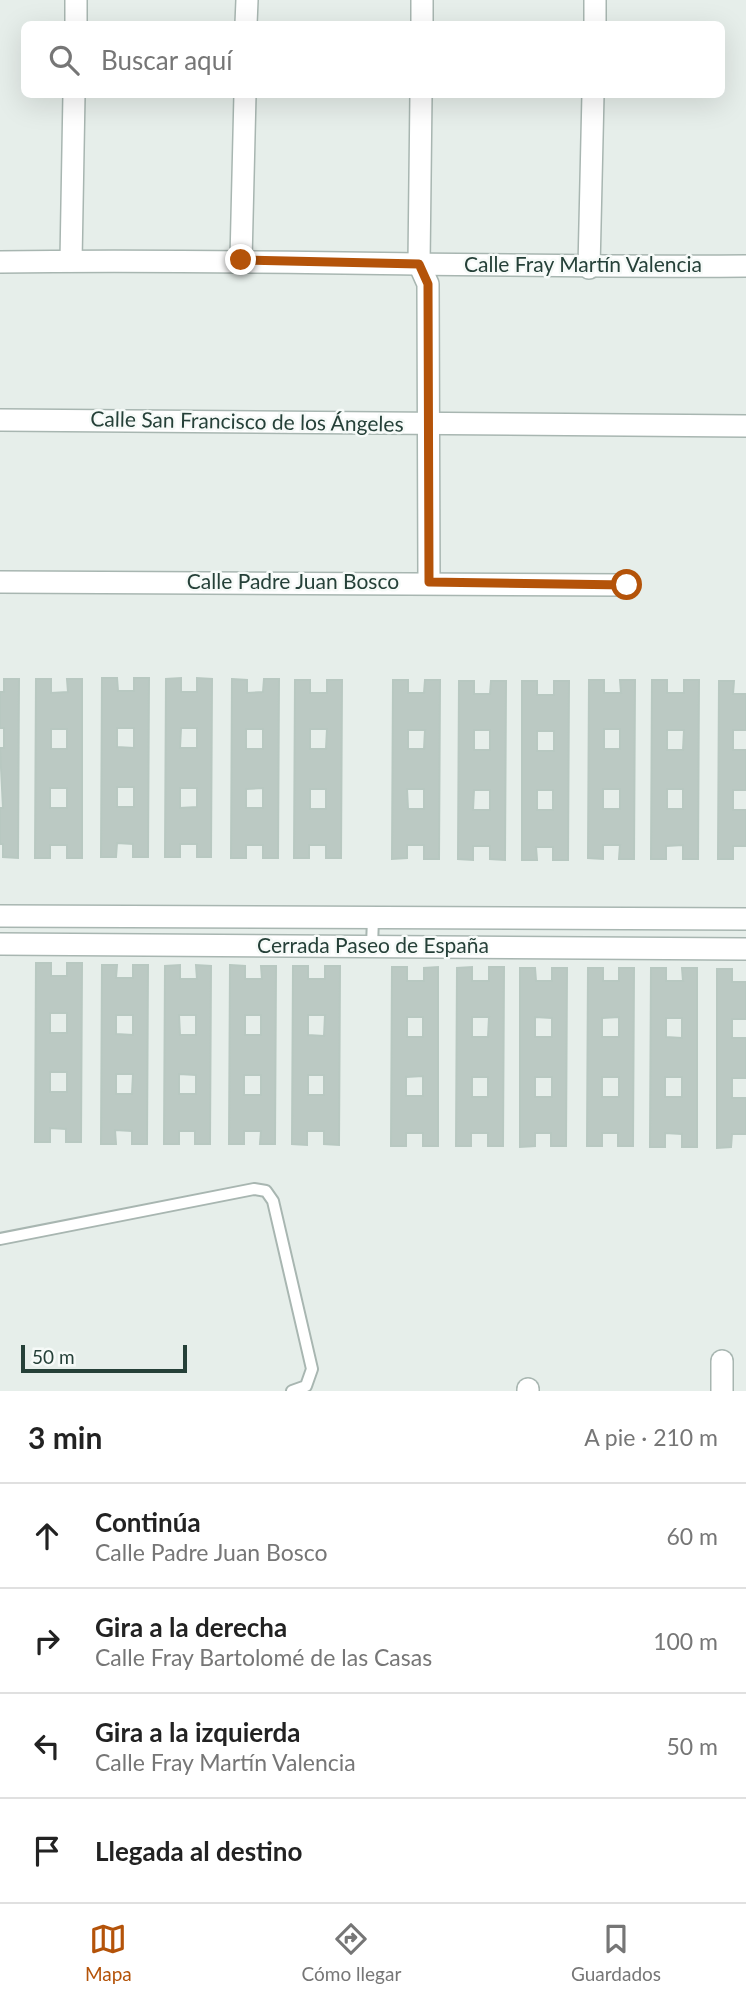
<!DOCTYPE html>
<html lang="es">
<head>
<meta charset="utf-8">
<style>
	:root { --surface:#fff; --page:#f2f2f2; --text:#222; --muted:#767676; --line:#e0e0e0; --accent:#b45309 }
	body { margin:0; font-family:Lato,sans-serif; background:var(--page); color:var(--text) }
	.scale { position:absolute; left:21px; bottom:18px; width:166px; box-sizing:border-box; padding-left:7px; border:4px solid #254038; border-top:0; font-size:19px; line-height:24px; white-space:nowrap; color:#254038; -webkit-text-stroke:5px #f6faf8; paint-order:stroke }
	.stop { position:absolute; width:21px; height:21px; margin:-16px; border:5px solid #b45309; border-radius:50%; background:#fff }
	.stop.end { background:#b45309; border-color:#fff; box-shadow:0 2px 7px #0008 }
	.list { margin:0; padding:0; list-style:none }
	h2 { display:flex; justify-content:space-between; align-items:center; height:91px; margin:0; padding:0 28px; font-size:30px }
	h2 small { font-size:23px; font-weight:400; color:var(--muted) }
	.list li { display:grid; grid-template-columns:46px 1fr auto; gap:21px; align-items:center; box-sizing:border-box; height:105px; padding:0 28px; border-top:2px solid var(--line) }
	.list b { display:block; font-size:26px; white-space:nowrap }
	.list p { margin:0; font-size:23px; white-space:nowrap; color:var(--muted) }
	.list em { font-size:23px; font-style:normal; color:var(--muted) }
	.icon { flex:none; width:38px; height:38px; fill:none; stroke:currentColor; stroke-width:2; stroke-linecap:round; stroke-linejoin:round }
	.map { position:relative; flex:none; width:746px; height:1391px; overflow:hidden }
	.search { position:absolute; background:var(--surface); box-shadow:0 7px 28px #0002; left:21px; right:21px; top:21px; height:77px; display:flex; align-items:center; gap:18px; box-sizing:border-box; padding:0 24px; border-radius:10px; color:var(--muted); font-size:26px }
	.sheet { height:511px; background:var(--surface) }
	nav { display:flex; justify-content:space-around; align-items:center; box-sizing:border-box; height:98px; border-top:2px solid var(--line); background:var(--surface); font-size:19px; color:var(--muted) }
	nav a { display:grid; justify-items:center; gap:4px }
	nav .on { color:var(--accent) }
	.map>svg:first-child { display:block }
</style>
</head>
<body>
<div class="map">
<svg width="746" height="1391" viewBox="0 0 746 1391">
	<rect width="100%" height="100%" fill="#e6eeea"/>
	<g fill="#bbc9c3" stroke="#b8c8c1" stroke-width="2" fill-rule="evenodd">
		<path d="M102 678H117L118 691H134V678H149L148 857H133V844L117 843 116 857H101ZM117 728H134V748L117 747ZM117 787H134V807H117Z"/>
		<path d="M181 678V692H197V678L212 679 211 857H197V844H180V857H165L166 679ZM181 728H197V748H180ZM180 788H197V807L180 808Z"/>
		<polygon points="4,679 19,679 18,858 3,857 3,844 0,844 0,808 3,808 0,748 4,748 4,728 0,728 0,692 4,692"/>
		<path d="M36 679H51V693L68 692 67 679H82V858H67V845H50V858H35ZM51 729H67V749H51ZM50 788H67V808H50Z"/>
		<path d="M232 679 247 680V693L263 692 264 679H279L278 858H263V845H246V858H231ZM246 729H263V749H246ZM263 788V808H246V789Z"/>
		<path d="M295 680H310V693H327V680H342L341 858H326V845H309V858H294ZM310 729H327L326 749H310ZM310 789H326V809H310Z"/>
		<path d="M393 680H408V693H424L425 680H440L439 859H424V845H407V858L392 859ZM408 730H425L424 749H408ZM407 789H424V809H408Z"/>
		<path d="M589 680H604V693H621L620 680H635L634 859H619L620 845H603V859L588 858ZM604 729H620V749H604ZM603 789H620V809H603Z"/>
		<path d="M652 680H667V693H684V680H699L698 859H683V845L666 846V859H651ZM667 730H684L683 750H667ZM667 789H683V809H667Z"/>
		<path d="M459 681H474V694H490L491 681H506L505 860 490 859V846H473V860L458 859ZM474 730H490V750H474ZM474 790H490V810H473Z"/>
		<path d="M522 681H537V695H554V681H569L568 860H553V847H536L537 860H522ZM537 731H554V751H537ZM537 790H553V810H537Z"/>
		<polygon points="719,681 734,681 733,694 746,694 746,730 733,730 733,750 746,750 746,790 733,790 733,810 746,810 746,846 733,846 733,859 718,859"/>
		<path d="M36 963H51V976H67V963H82L81 1142H66V1129L50 1128V1142H35ZM50 1013H67V1033H50ZM50 1072H67V1092H50Z"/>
		<path d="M102 965H117L116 978H133V965H148L147 1144H132V1131L115 1130 116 1144H101ZM116 1015H133V1035L116 1034ZM116 1074H133L132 1094H116Z"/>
		<path d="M180 965V979H197L196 965 211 966 210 1144H195V1131H179V1144H164L165 966ZM179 1015H196V1035H180ZM179 1074 196 1075V1094H179Z"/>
		<path d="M230 965 245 966V979H262L261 966H276L275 1144H260L261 1131H244V1144H229ZM245 1015H261V1035H245ZM244 1075H261V1095H244Z"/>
		<path d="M293 966H308V979H325V966H340L339 1145 324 1144V1131H307V1145L292 1144ZM308 1015H325L324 1036 308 1035ZM308 1075H324V1095H308Z"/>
		<path d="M392 967H407V981H424V968L438 967V1146H423V1133H406V1146H391ZM407 1017H423V1037H407ZM423 1076V1096H406V1077Z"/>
		<path d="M472 967V981H489V967H504L503 1146H488V1133H471V1146H456L457 968ZM472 1017H489L488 1037H472ZM472 1077H488V1097H472Z"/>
		<path d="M520 968H535L536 981H552V968H567L566 1146H551V1133H535V1146L520 1147ZM535 1017 552 1018V1037H535ZM535 1077H552V1097H535Z"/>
		<path d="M588 968H603V981H619V968H634L633 1146H618V1133H602V1146H587ZM619 1017V1037H602V1018ZM602 1077H619V1097H602Z"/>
		<path d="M651 968H666V981H683L682 968H697V1147H682V1134L665 1133V1147H650ZM666 1018H682V1038L666 1037ZM665 1077H682V1097H665Z"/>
		<polygon points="717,969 732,969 732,982 746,982 746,1019 732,1019 732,1038 746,1038 746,1078 732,1078 732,1098 746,1098 746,1134 732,1134 731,1147 717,1148"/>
	</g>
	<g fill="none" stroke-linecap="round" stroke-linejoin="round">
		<g stroke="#a8b6b1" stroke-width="14">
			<g id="lane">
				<polyline points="372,946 373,918"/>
				<polyline points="0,1239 254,1189 266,1191 273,1201 312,1369 306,1386 292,1391"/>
			</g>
		</g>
		<g stroke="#a8b6b1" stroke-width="24">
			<g id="street">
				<polyline points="76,24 76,0"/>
				<polyline points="246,24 247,0"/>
				<polyline points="422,24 422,0"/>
				<polyline points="595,24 595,0"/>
				<polyline points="421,94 419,264 428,284 429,582"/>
				<polyline points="241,260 245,94"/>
				<polyline points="71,261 74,94"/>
				<path d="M0 262C249 258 497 268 746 266"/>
				<polyline points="589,268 593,94"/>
				<polyline points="0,420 746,426"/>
				<polyline points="0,582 627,585"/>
				<polyline points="0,916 746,919"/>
				<polyline points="0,944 746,949"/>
				<polyline points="528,1391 528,1389"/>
				<polyline points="722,1391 722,1361"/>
			</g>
		</g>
		<use href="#lane" stroke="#fff" stroke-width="10"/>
		<use href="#street" stroke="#fff" stroke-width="21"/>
	</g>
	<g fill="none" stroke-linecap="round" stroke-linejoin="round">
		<polyline stroke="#b45309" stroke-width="9" points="241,260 419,264 428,284 429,582 627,585"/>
	</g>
	<g text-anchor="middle" stroke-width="5" stroke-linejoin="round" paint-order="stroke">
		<g font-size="21" fill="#254038" stroke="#f6faf8">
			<text x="583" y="272">Calle Fray Martín Valencia</text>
			<text transform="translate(247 422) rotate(1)" y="7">Calle San Francisco de los Ángeles</text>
			<text x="293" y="589">Calle Padre Juan Bosco</text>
			<text x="373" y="953">Cerrada Paseo de España</text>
		</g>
	</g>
</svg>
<div class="scale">50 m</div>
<div class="stop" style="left:627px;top:585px"></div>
<div class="stop end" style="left:241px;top:260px"></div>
<div class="search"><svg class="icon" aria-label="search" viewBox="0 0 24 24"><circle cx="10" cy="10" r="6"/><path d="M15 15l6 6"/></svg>Buscar aquí</div>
</div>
<section class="sheet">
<h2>3 min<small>A pie · 210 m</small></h2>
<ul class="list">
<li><svg class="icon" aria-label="ahead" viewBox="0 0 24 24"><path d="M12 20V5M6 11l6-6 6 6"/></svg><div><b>Continúa</b><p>Calle Padre Juan Bosco</p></div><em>60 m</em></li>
<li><svg class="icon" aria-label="right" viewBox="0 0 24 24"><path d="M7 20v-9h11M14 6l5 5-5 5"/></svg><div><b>Gira a la derecha</b><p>Calle Fray Bartolomé de las Casas</p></div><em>100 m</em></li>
<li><svg class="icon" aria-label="left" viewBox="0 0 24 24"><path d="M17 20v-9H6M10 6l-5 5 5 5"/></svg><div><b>Gira a la izquierda</b><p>Calle Fray Martín Valencia</p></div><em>50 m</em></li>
<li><svg class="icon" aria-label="arrive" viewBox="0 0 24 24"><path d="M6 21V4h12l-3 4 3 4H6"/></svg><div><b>Llegada al destino</b></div></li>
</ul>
</section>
<nav>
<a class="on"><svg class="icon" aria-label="map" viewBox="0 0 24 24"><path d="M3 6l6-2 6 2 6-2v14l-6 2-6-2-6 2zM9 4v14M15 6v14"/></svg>Mapa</a>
<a><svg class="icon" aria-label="directions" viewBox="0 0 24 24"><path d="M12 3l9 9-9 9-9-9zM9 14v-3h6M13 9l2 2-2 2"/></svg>Cómo llegar</a>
<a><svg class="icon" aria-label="saved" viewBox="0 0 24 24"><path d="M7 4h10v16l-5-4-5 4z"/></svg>Guardados</a>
</nav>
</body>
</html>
